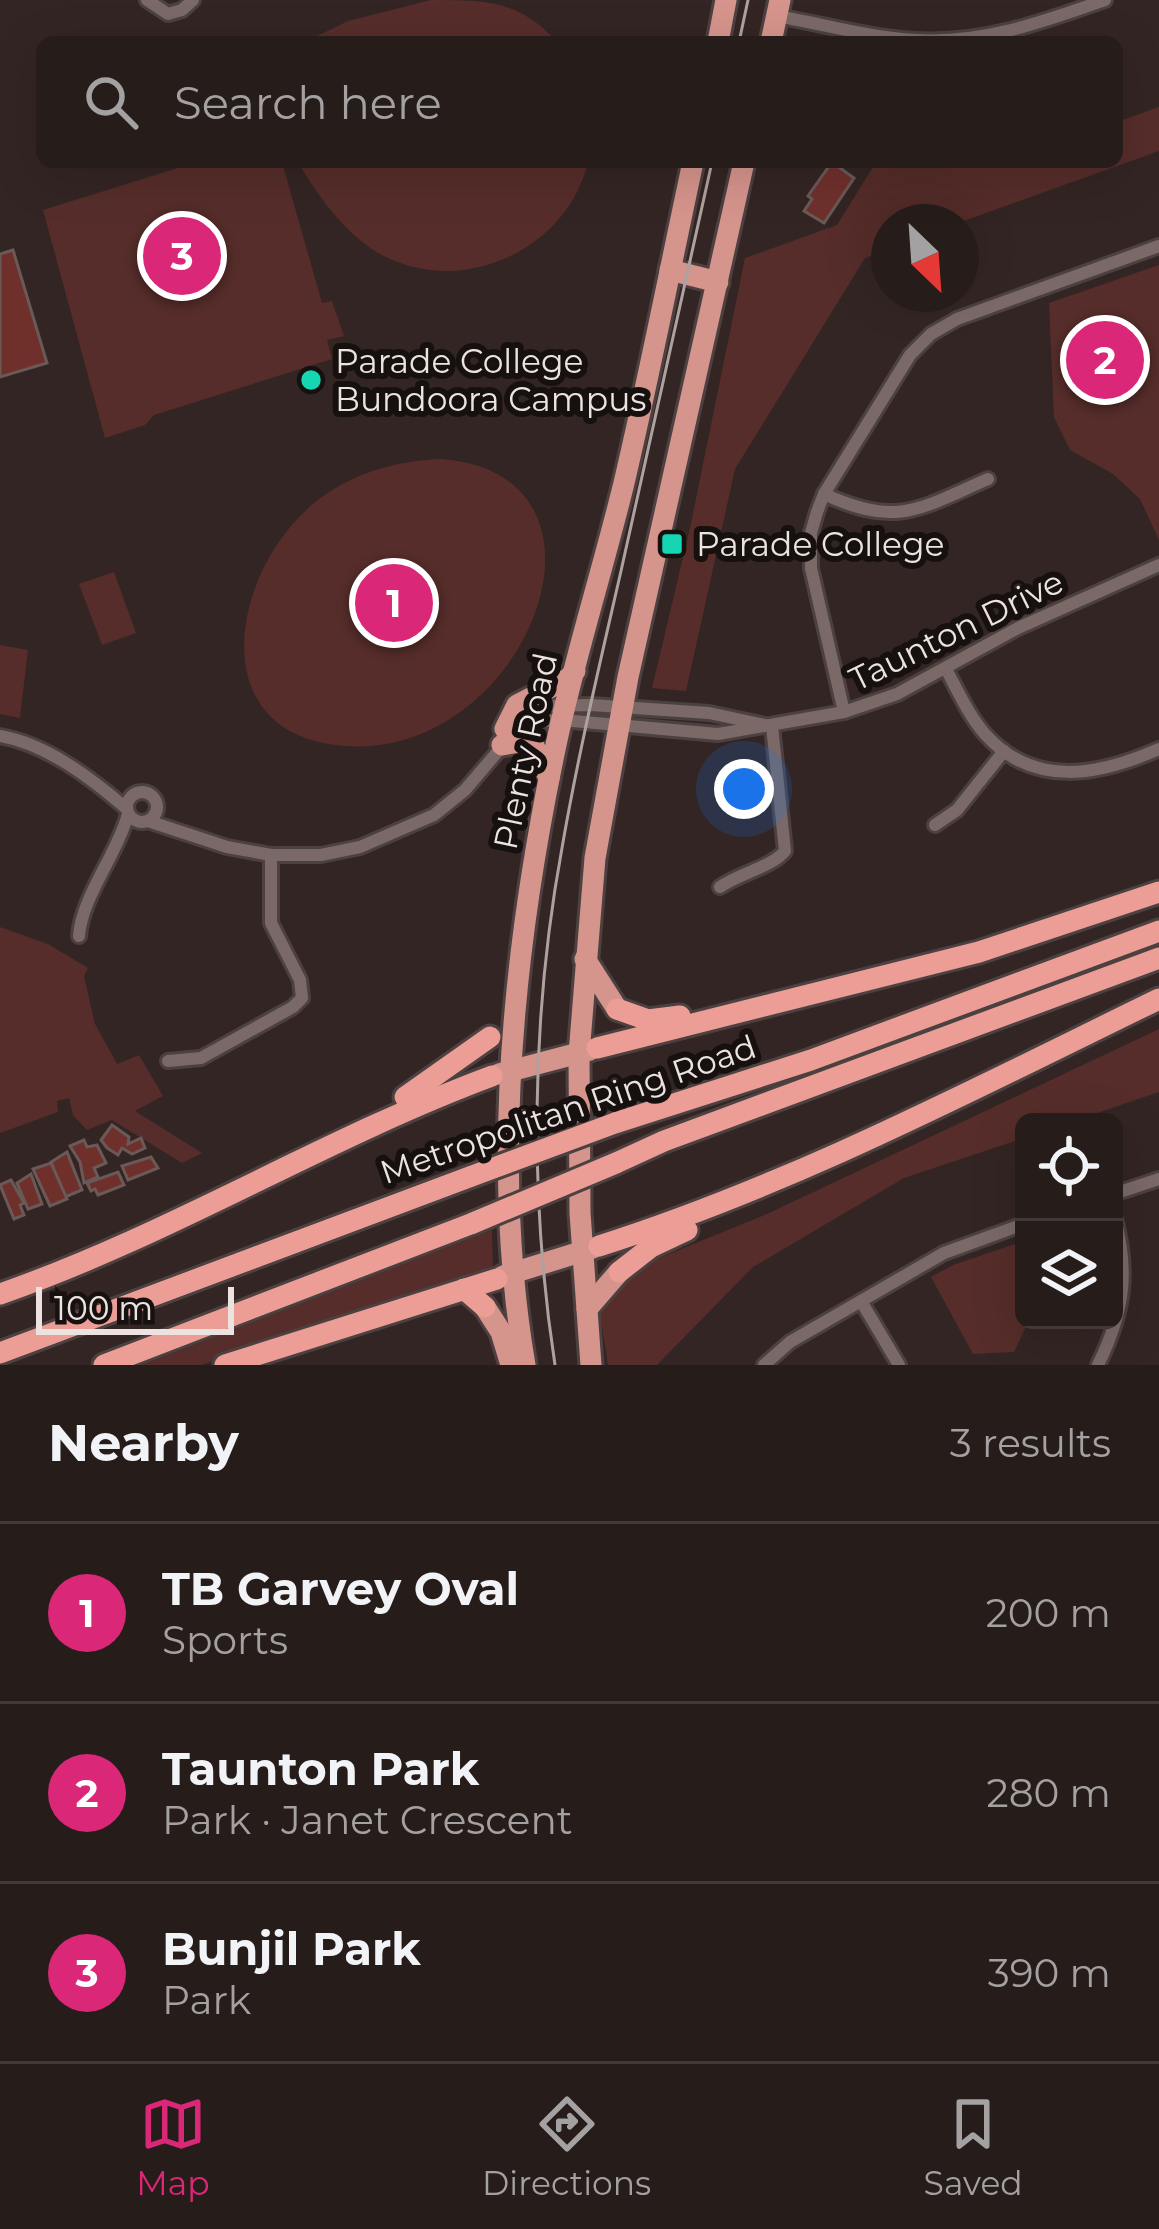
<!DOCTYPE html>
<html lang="en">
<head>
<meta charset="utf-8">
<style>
	:root { --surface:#261c1a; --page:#2e2523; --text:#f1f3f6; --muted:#a4a1a2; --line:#423a39; --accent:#db2777 }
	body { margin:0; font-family:Montserrat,sans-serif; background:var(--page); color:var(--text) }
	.controls { position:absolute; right:36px; bottom:36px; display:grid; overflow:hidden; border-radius:18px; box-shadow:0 12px 48px #0002 }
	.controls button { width:108px; height:108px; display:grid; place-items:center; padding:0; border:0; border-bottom:3px solid var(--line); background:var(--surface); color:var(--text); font:60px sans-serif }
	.compass { position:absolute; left:871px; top:204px; width:108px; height:108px; border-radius:50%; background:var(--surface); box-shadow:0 12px 48px #0002; rotate:155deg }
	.scale { position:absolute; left:36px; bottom:30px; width:198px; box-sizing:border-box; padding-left:12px; border:6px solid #ece3e1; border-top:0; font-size:33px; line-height:42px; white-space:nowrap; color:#ece3e1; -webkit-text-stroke:9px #16100f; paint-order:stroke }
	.you { position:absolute; left:744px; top:789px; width:42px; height:42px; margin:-30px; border:9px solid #fff; border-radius:50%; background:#1a73e8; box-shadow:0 0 0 18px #1a73e833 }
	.badge { display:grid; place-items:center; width:78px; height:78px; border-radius:50%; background:var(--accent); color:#fff; font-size:39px; font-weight:700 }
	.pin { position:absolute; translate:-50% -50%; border:6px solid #fff; box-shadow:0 3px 12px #0006 }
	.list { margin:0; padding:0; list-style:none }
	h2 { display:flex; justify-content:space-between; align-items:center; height:156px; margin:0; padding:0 48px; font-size:51px }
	h2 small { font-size:39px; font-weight:400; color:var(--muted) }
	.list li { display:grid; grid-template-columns:78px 1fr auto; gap:36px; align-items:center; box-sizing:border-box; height:180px; padding:0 48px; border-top:3px solid var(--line) }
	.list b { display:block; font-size:45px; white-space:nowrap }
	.list p { margin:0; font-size:39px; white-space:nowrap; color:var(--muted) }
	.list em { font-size:39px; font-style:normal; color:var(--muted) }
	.icon { flex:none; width:66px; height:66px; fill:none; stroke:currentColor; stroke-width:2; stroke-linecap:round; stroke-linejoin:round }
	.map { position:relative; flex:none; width:1159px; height:1365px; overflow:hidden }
	.search { position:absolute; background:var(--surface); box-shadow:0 12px 48px #0002; left:36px; right:36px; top:36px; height:132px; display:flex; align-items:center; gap:30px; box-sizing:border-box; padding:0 42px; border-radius:18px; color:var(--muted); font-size:45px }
	.sheet { height:696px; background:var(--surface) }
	nav { display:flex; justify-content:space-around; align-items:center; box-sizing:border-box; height:168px; border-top:3px solid var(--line); background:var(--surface); font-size:33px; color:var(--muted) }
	nav a { display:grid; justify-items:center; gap:6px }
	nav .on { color:var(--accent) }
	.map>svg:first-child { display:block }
</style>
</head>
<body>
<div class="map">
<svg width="1159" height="1365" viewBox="0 0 1159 1365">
	<rect width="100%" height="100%" fill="#332523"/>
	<g fill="#562d2a">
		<path d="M431 0C486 0 519 0 557 42H305L348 21Z"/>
		<polygon points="1159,107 1159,151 961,222 889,222 889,249 865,258 735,469 686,691 652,688 690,528 745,258 837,225 876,162 1117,162 1117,122"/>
		<polygon points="197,162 282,162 322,303 332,301 344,336 327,340 332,359 154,415 145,425 105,438 43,210"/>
		<path d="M298 162H588C569 244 474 293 395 261 353 245 320 200 298 162Z"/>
		<polygon points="1159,265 1159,540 1140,499 1113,474 1070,450 1054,417 1049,303"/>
		<path d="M440 459C638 472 528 760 344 746 201 735 231 572 313 504 349 474 394 461 440 459Z"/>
		<polygon points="114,572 136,633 102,645 79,584"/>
		<polygon points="0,645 28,650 20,718 0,714"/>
		<polygon points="0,927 48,944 88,968 84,976 95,1024 117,1064 139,1055 163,1096 135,1111 202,1153 182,1163 112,1120 87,1130 73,1115 69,1098 57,1101 58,1112 0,1133"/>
		<polygon points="1159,1029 1159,1092 1071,1122 1024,1122 1024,1138 904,1178 753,1267 657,1365 608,1365 600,1314 637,1267 767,1214"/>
		<polygon points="492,1230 493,1271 201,1365 142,1365"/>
		<polygon points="1024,1241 1024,1320 1029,1320 1014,1352 973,1354 931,1277 953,1265"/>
	</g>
	<g fill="#6f302c" stroke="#695957" stroke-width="3">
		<polygon points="832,162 854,178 824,223 804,211 812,199 808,196"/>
		<polygon points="13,250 47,363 0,377 0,254"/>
		<polygon points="112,1125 129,1137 128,1144 141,1138 145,1148 132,1154 122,1148 118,1155 107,1148 101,1140"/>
		<polygon points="84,1140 87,1147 97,1145 106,1163 94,1168 98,1177 84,1183 80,1162 70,1146"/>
		<polygon points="67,1152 82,1190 65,1197 51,1162"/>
		<polygon points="151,1157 158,1168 128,1180 122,1166"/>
		<polygon points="51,1163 67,1199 50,1206 33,1169"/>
		<polygon points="118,1172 124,1185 98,1195 95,1189 91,1191 87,1183"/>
		<polygon points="31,1174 42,1204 28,1209 17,1183"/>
		<polygon points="11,1180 24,1203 20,1205 24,1215 14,1219 0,1185"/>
	</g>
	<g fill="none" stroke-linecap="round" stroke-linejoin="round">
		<g stroke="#4c4140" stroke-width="18">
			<g id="minor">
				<polyline points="147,0 168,14 182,10 193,0"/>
				<path d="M776 16C823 24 868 37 915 40 982 44 1043 22 1105 0"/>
				<path d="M824 494C897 528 919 509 988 479"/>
				<path d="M946 669C958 691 969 716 985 734 1034 789 1100 775 1159 749"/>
				<polyline points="844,712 811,568 811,533 817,512 824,494 910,355 931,334 957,319 1159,246"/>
				<polyline points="515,720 543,706 591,705 709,713 765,725"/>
				<path d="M0 736C47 744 92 779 127 809"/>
				<circle cx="142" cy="807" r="15"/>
				<polyline points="148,821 227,847 271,855 321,855 360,847 434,815 465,790 511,736 531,722 562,720 718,734 844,712 897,694 1018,628 1159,565"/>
				<polyline points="935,825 957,810 1004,751"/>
				<path d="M720 887C740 873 772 867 785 851L772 726"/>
				<path d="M79 936C82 896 117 855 128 814"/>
				<polyline points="168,1061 201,1058 293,1007 302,998 300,980 271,923 271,855"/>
				<polyline points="1114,1194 1159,1179"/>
				<polyline points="861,1301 899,1365"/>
				<polyline points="764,1365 790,1342 944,1253 1024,1224"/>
				<path d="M1098 1365C1124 1312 1130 1272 1114 1215"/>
			</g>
		</g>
		<g stroke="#4c4140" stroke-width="27">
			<g id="trunk">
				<polyline points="718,42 726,0"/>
				<polyline points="771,42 780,0"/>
				<polyline points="670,270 718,282"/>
				<polyline points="505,729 517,705 569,678 575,671"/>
				<polyline points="502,745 531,740 549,778"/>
				<polyline points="585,959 617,1009"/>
				<polyline points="499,1074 590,1050"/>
				<polyline points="503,1276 593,1248"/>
				<polyline points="485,1307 501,1332 511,1365"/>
				<polyline points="587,1309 619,1272"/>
				<path d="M525 1365C490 1160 514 941 557 740 576 653 603 569 624 483 649 377 670 269 693 162"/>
				<polyline points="591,1365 580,1213 579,1054 595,858 628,677 744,162"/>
			</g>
		</g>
		<g stroke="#4c4140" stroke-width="27">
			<g id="motorway">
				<polyline points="617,1009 648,1020 680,1016"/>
				<polyline points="597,1048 979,952 1159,892"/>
				<polyline points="405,1097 490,1037"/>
				<polyline points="615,1123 811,1060 1159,931"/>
				<polyline points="616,1163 664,1141 1159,958"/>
				<path d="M599 1246C794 1184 976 1088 1159 999"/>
				<polyline points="619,1272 651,1247 687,1230"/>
				<polyline points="464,1289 485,1307"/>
				<path d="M0 1294C170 1235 323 1139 492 1076"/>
				<polyline points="0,1353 472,1176"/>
				<polyline points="104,1365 473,1223"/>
				<polyline points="225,1365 497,1279"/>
			</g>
		</g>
		<use href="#minor" stroke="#7a6967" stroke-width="12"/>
		<use href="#trunk" stroke="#d5948c" stroke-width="21"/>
		<use href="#motorway" stroke="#ec9e96" stroke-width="21"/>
		<g stroke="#ada2a0" stroke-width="3">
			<polyline points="739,42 748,0"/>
			<path d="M555 1365C529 1196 531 1016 562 848 578 755 600 663 621 571 651 435 682 298 712 162"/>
		</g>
		<g stroke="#4c4140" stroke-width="27" stroke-linecap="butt">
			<g id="motorway-bridge">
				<polyline points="472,1176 615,1123"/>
				<polyline points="473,1223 616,1163"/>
			</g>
		</g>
		<use href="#motorway-bridge" stroke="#ec9e96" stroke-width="21"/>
	</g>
	<g fill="#15d5b3" stroke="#16100f" stroke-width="4.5">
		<circle cx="311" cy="380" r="12"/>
		<rect x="660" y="532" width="24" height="24" rx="6"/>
	</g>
	<g text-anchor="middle" stroke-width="12" stroke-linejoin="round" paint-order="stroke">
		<g font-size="33" fill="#ece3e1" stroke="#16100f" text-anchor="start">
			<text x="335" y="373">Parade College<tspan x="335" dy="38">Bundoora Campus</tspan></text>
			<text x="696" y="556">Parade College</text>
		</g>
		<g font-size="33" fill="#ece3e1" stroke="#16100f">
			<text transform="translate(956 630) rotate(-26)" y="12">Taunton Drive</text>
			<text transform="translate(525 751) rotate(-78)" y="12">Plenty Road</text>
			<text transform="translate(568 1109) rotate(-19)" y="12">Metropolitan Ring Road</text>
		</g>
	</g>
</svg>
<div class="controls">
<button><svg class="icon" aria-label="locate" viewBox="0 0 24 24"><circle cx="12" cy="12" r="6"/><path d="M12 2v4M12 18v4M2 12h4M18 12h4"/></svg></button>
<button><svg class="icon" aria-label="layers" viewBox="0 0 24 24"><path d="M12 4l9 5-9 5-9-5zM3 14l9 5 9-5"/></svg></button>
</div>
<svg class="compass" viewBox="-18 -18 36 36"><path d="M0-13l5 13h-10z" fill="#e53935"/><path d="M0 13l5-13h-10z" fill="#a4a1a2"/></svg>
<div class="scale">100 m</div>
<div class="you"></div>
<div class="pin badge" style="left:394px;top:603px">1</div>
<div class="pin badge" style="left:1105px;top:360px">2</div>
<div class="pin badge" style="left:182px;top:256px">3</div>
<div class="search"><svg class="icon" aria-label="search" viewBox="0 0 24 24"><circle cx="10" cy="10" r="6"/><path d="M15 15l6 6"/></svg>Search here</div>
</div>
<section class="sheet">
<h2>Nearby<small>3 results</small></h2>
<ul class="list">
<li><span class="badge">1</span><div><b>TB Garvey Oval</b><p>Sports</p></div><em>200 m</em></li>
<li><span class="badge">2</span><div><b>Taunton Park</b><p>Park · Janet Crescent</p></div><em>280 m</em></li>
<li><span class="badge">3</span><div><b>Bunjil Park</b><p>Park</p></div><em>390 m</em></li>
</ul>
</section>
<nav>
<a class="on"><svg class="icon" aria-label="map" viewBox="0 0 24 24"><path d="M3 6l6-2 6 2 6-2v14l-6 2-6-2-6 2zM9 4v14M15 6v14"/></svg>Map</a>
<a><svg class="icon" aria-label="directions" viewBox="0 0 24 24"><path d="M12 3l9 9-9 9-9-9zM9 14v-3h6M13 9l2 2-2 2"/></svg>Directions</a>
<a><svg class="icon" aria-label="saved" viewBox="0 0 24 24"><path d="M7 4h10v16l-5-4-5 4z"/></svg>Saved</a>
</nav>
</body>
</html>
